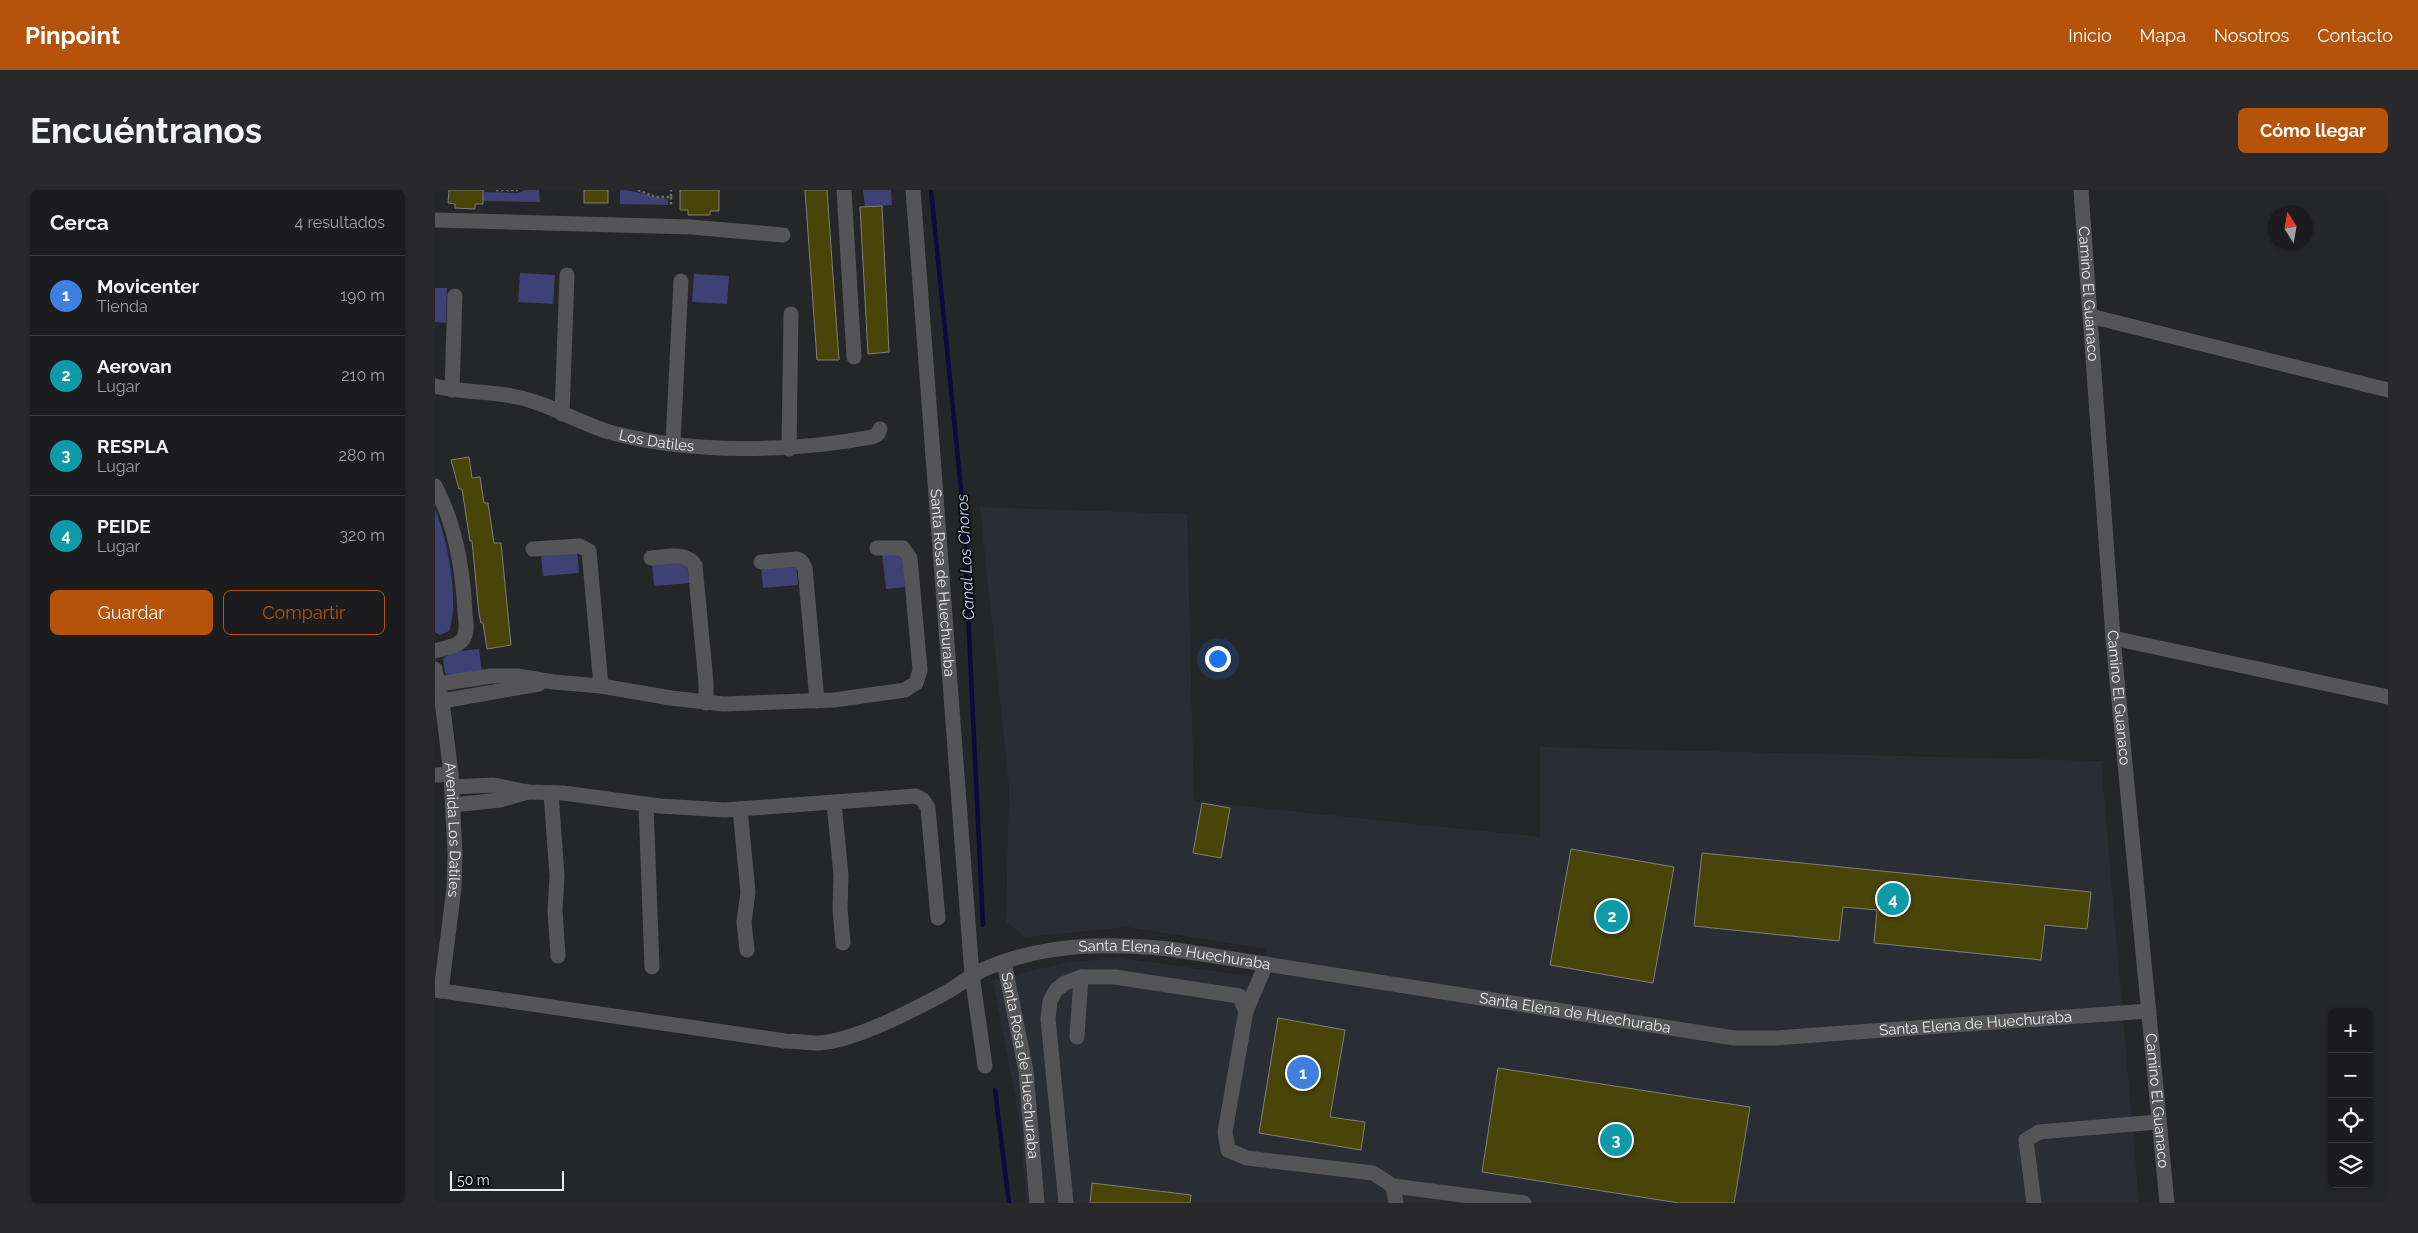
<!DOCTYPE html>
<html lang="es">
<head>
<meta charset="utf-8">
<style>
	:root { --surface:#1c1c1e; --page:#29292b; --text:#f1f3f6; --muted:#a0a1a4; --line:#3a3a3c; --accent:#b45309 }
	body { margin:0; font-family:Raleway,sans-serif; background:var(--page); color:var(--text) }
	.controls { position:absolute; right:15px; bottom:15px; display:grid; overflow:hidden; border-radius:8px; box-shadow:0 1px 4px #0004 }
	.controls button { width:45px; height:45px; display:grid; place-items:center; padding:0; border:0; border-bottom:1px solid var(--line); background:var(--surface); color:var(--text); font:25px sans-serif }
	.compass { position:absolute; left:1833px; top:15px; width:45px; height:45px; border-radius:50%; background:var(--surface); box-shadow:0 1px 4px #0004; rotate:349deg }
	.scale { position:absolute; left:15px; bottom:12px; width:114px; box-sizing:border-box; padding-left:5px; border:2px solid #eaeaec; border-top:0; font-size:14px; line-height:18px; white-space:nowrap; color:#eaeaec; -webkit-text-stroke:4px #0e0f10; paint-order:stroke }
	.you { position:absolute; left:782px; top:468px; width:18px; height:18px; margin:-12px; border:4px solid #fff; border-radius:50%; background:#1a73e8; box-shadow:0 0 0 8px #1a73e833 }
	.badge { display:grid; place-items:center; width:32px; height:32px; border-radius:50%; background:var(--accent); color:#fff; font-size:16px; font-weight:700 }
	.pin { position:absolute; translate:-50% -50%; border:2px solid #fff; box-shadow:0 1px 5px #0006 }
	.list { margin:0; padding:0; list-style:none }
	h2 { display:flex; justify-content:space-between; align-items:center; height:65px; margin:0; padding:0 20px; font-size:21px }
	h2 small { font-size:16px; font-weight:400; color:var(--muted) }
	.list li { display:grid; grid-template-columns:32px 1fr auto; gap:15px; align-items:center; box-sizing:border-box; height:80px; padding:0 20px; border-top:1px solid var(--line) }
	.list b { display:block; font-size:19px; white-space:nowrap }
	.list p { margin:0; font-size:16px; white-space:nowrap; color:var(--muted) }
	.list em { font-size:16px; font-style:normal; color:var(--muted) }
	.actions { display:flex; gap:10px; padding:15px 20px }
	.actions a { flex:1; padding:11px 0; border:1px solid var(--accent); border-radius:8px; text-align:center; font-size:18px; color:var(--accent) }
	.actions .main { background:var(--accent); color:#fff }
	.icon { flex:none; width:28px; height:28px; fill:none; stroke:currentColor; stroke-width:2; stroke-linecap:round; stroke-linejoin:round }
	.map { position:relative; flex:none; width:1953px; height:1013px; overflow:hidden; border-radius:8px }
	header { display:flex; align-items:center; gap:30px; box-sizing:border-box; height:70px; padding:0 25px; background:var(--accent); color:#fff }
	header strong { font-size:24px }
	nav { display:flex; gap:28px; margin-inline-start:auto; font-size:18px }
	.intro { display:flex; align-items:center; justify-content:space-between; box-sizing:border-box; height:120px; padding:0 30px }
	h1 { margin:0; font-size:35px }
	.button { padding:12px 22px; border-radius:8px; background:var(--accent); color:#fff; font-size:18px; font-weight:700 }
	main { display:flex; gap:30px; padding:0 30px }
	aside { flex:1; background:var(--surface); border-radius:8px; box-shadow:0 1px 4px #0004 }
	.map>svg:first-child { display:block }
</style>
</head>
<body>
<header>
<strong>Pinpoint</strong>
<nav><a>Inicio</a><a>Mapa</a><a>Nosotros</a><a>Contacto</a></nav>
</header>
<div class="intro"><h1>Encuéntranos</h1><a class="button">Cómo llegar</a></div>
<main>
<aside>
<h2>Cerca<small>4 resultados</small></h2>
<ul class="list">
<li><span class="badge" style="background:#3f7fe0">1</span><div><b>Movicenter</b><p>Tienda</p></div><em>190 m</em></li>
<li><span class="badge" style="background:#0f9aa8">2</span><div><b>Aerovan</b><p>Lugar</p></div><em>210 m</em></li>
<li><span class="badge" style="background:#0f9aa8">3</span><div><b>RESPLA</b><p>Lugar</p></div><em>280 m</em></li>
<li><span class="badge" style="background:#0f9aa8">4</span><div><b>PEIDE</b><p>Lugar</p></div><em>320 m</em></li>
</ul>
<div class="actions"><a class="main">Guardar</a><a>Compartir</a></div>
</aside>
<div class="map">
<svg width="1953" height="1013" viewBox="0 0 1953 1013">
	<rect width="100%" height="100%" fill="#252628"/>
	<polygon fill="#2b2d35" points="545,317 752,324 759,611 1105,647 1105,557 1666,571 1704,1013 592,1013 584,927 558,790 634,772 687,768 827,788 832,759 692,737 590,747 571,731 574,596"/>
	<g fill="#3d4176">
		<polygon points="91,0 104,0 105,12 48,11 49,2 83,3"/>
		<path d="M185 0C202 0 216 8 233 9V15L185 14Z"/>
		<polygon points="428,0 456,0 457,15 430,17"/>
		<polygon points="85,83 120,85 118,114 83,112"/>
		<polygon points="259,84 294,86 292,114 257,112"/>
		<polygon points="0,98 12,98 11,133 0,132"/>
		<path d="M0 319C12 347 25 412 14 441L5 445 0 442Z"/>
		<polygon points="142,361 144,383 108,386 106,365"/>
		<polygon points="469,362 472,397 451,399 447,364"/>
		<polygon points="252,371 254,393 219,396 217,375"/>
		<polygon points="361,373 363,395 328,398 326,377"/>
		<polygon points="44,459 47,483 16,488 10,483 8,469 16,462"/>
	</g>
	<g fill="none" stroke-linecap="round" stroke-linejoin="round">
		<g stroke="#0f093e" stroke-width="4.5">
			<polyline points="496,0 528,319 548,735"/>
			<polyline points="560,900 574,1013"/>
		</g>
	</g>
	<g fill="#494508" stroke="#7f7f7c">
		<polygon points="14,0 48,0 48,14 40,14 40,19 20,18 20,14 13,13"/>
		<rect x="149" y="0" width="24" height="13"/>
		<polygon points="245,0 284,0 284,21 275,21 275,25 253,25 253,20 245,20"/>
		<polygon points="370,0 392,0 404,170 382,170"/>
		<polygon points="447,16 454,162 433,164 425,17"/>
		<polygon points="34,267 37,288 45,287 49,313 53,313 59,353 66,353 76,455 52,459 48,433 46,433 44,424 37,351 35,351 27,299 24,299 16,270"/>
		<polygon points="767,613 795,618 786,668 758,663"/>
		<polygon points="1136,659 1239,677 1218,793 1115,775"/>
		<polygon points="1267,663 1656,702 1652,739 1610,735 1606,770 1439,753 1442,720 1408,717 1404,751 1259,736"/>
		<polygon points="843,828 910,840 895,927 930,932 926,960 824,943"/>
		<polygon points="1063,878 1315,917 1299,1013 1244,1013 1047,982"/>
		<polygon points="657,993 756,1005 755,1013 655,1013"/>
	</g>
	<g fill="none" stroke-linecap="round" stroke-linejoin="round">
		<g stroke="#6e6f71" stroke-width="2.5" stroke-dasharray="2.5 2.5" stroke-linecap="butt">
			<polyline points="61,0 83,0"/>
			<polyline points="203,0 220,7 236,7 236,0"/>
			<polyline points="236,7 236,15"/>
		</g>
		<g stroke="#555558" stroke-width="15">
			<polyline points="409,0 419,167"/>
			<path id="s1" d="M478 0 537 785 550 876"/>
			<path id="s2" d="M1646 0 1678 448 1732 1013"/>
			<polyline points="0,30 256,37 348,45"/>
			<polyline points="1655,126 1953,200"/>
			<path id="s3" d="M0 196C27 203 55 201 82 207 116 214 145 234 178 243 258 264 357 262 437 247L443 244 445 239"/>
			<polyline points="17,200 20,106"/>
			<polyline points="127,224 132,85"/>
			<polyline points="238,253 246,91"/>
			<polyline points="354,259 356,124"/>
			<path d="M0 296C21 335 28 380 30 423 31 431 33 442 28 449 23 457 8 458 0 461"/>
			<polyline points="98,359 145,356 154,361 166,496"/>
			<path d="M216 368C230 367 250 361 260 375L271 493V513"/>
			<polyline points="326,372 362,369 366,371 370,378 382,511"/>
			<polyline points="1678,448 1953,507"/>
			<path id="s4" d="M0 479 7 511 16 584 20 664 19 698 6 801"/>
			<polyline points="4,494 56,486 83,486 118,492 166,496 236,508 288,514 399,510 470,500 481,493 485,480 475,368 468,358 442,358"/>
			<polyline points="7,511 104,494"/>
			<polyline points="0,585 16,584"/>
			<polyline points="17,597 59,595 93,602 128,603 225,616 290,620 481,606 488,610 493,618 503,728"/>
			<polyline points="116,603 122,686 120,721 123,766"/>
			<polyline points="399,613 406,685 405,719 408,753"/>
			<polyline points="211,614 217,777"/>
			<polyline points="18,615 65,610 93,602"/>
			<polyline points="305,619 313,702 309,732 312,760"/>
			<path id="s5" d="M569 772 591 881 602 1013"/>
			<polyline points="831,774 811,821 790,942 793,960 812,968 938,983 958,996 1089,1013"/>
			<path id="s6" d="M0 800 350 851C361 851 373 853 384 853 420 851 478 820 510 803 525 795 537 784 552 778 611 753 672 753 735 759L1299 848H1341L1714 821"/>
			<polyline points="642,847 646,787"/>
			<polyline points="958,996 961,1013"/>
			<polyline points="631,1013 613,829 615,811 621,800 630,793 646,787 680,787 804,806 811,821"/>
			<polyline points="1599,1013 1591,950 1604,942 1723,932"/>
		</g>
	</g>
	<g text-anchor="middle" stroke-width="4" stroke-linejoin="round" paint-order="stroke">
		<g font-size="15" fill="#eaeaec" stroke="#0e0f10">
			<text dy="5" stroke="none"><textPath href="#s2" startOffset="104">Camino El Guanaco</textPath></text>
			<text dy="5" stroke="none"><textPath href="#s3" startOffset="230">Los Datiles</textPath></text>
			<text dy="5" stroke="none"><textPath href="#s1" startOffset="394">Santa Rosa de Huechuraba</textPath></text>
			<text dy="5" stroke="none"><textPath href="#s2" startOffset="509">Camino El Guanaco</textPath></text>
			<text dy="5" stroke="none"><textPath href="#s4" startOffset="162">Avenida Los Datiles</textPath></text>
			<text dy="5" stroke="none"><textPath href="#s6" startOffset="764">Santa Elena de Huechuraba</textPath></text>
			<text dy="5" stroke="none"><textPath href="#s6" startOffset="1169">Santa Elena de Huechuraba</textPath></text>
			<text dy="5" stroke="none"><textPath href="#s6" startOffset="1572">Santa Elena de Huechuraba</textPath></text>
			<text dy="5" stroke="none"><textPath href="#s5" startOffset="105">Santa Rosa de Huechuraba</textPath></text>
			<text dy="5" stroke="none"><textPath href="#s2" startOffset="914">Camino El Guanaco</textPath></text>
		</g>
		<g font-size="16" font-style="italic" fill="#c6ccf0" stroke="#0e0f10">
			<text transform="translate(530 367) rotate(-93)" y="6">Canal Los Choros</text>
		</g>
	</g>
</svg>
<div class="controls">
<button>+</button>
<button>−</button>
<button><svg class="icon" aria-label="locate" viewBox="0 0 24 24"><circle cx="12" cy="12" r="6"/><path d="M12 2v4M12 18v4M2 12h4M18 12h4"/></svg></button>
<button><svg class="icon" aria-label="layers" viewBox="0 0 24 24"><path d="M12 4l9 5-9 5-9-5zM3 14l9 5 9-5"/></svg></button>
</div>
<svg class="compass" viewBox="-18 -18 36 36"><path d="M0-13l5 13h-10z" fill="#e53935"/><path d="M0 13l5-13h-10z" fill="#a0a1a4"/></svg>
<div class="scale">50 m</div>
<div class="you"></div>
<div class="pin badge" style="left:868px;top:883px;background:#3f7fe0">1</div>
<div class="pin badge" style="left:1177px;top:726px;background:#0f9aa8">2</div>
<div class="pin badge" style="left:1181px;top:950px;background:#0f9aa8">3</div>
<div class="pin badge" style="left:1458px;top:709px;background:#0f9aa8">4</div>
</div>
</main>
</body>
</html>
